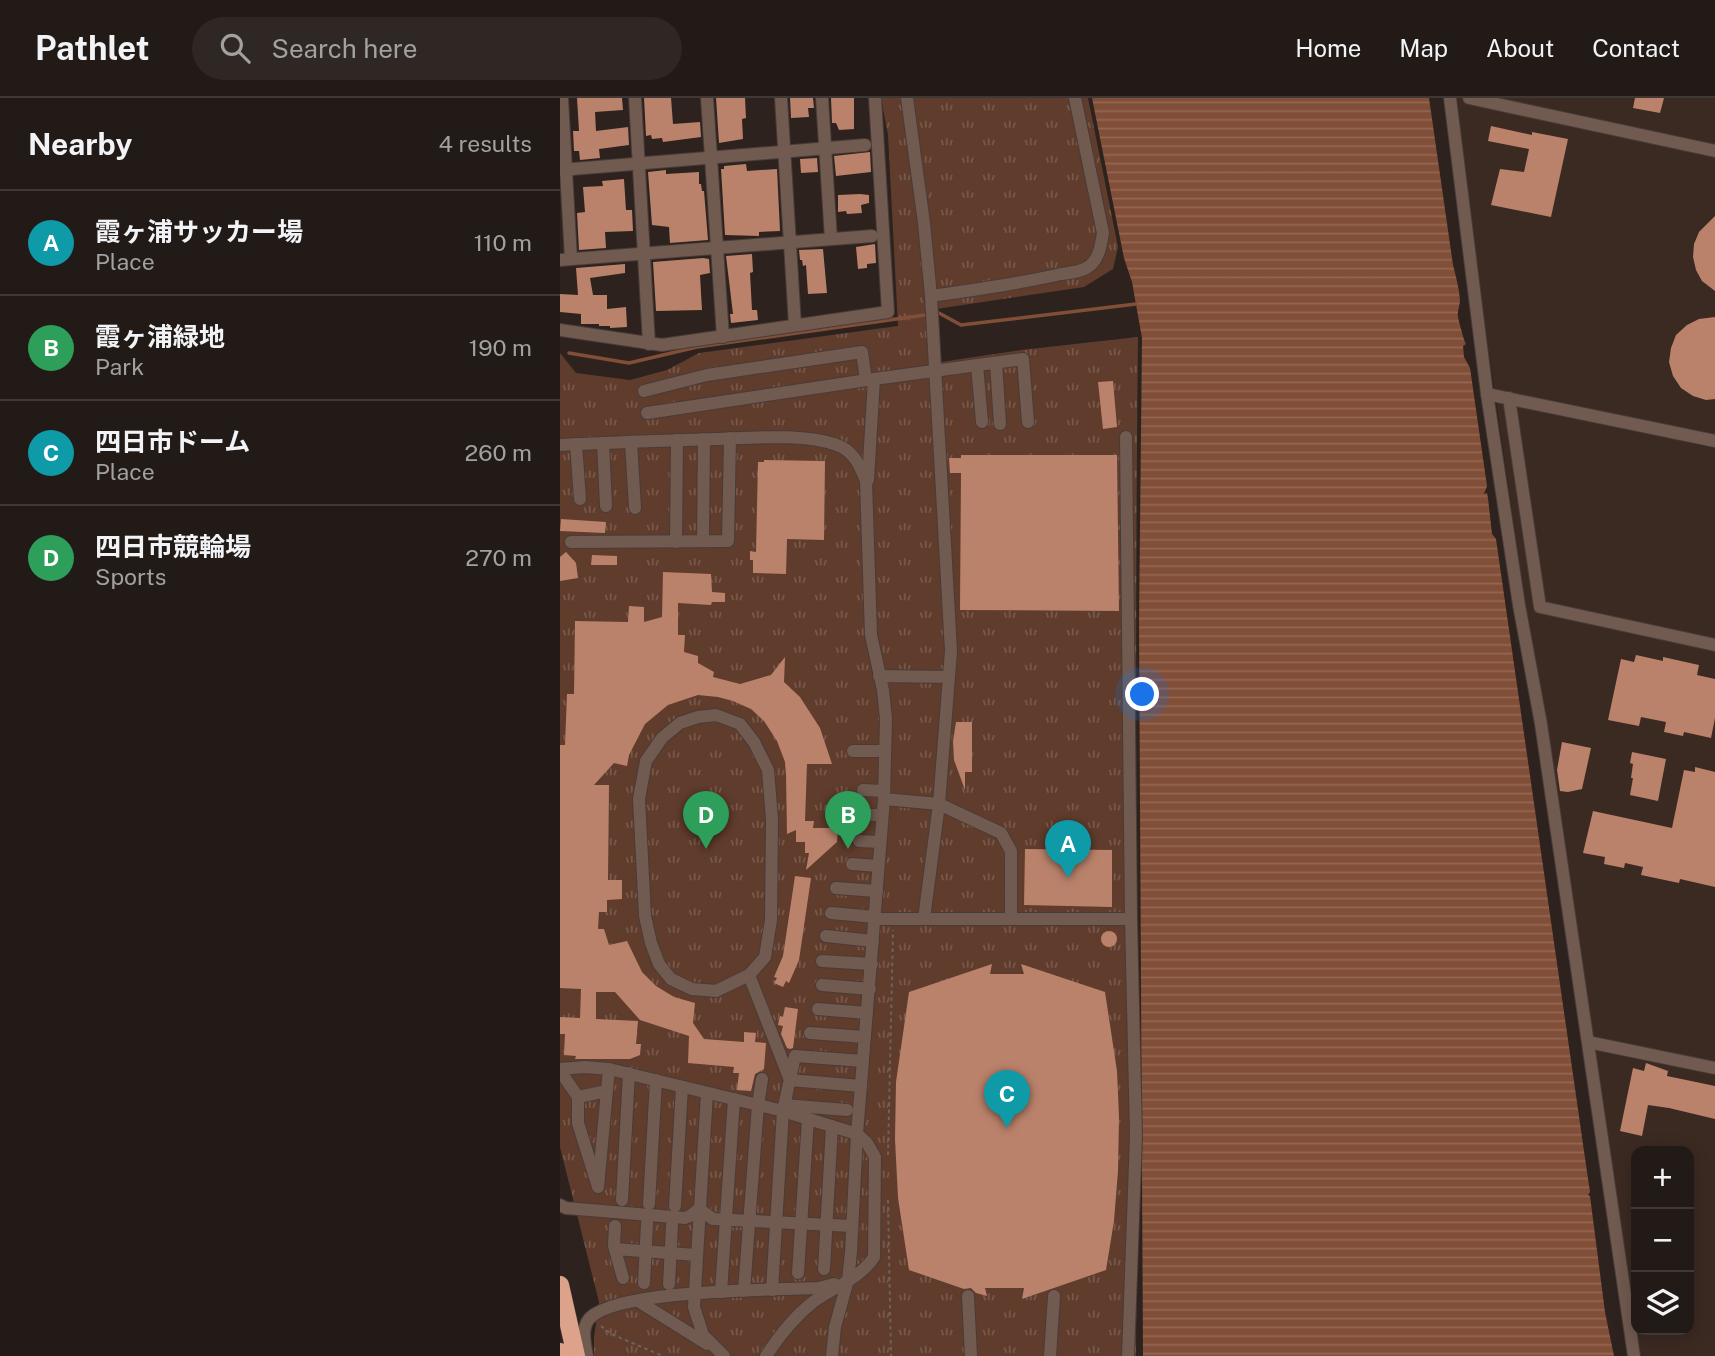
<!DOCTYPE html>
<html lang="en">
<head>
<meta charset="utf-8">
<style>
	:root { --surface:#221a16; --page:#2e2723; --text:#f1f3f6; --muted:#a2a1a1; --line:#3f3835; --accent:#52cdcb }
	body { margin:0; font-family:"Public Sans","Noto Sans JP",sans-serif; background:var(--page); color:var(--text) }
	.controls { position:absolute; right:21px; bottom:21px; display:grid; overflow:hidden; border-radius:14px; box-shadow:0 4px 18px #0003 }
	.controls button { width:63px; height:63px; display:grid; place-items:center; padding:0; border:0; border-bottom:2px solid var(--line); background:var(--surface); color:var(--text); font:35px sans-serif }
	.you { position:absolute; left:583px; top:597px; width:24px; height:24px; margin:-18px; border:5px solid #fff; border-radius:50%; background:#1a73e8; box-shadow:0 0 0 10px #1a73e833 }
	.badge { display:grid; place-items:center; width:46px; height:46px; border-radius:50%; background:var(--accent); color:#fff; font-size:23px; font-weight:700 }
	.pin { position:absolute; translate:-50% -58px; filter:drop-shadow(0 2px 4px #0008) }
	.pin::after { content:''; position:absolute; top:37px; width:24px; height:21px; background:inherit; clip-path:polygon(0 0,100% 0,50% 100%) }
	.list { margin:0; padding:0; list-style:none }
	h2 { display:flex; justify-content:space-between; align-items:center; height:91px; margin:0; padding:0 28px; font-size:30px }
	h2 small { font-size:23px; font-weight:400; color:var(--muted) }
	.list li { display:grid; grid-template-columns:46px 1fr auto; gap:21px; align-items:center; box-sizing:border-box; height:105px; padding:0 28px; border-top:2px solid var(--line) }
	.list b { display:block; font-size:26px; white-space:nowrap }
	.list p { margin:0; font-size:23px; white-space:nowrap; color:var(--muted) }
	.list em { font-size:23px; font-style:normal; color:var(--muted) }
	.icon { flex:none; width:38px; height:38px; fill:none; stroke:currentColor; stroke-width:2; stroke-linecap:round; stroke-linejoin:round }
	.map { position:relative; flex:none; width:1155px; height:1258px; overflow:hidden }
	header { display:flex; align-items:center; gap:42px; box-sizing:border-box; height:98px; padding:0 35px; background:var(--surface); border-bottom:2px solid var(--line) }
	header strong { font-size:33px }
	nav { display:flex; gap:38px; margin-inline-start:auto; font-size:24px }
	.search { width:490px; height:63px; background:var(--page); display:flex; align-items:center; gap:18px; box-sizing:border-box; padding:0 24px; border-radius:38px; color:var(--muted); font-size:26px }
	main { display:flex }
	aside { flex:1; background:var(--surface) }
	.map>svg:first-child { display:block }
</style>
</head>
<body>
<header>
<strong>Pathlet</strong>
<div class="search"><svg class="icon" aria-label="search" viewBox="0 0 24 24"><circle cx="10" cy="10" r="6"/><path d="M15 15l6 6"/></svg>Search here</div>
<nav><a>Home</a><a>Map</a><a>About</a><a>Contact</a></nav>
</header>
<main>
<aside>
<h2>Nearby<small>4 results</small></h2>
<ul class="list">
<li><span class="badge" style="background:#0f9aa8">A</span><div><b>霞ヶ浦サッカー場</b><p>Place</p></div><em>110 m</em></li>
<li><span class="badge" style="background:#2e9e5b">B</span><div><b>霞ヶ浦緑地</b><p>Park</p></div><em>190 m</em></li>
<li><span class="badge" style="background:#0f9aa8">C</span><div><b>四日市ドーム</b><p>Place</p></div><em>260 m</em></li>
<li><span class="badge" style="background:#2e9e5b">D</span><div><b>四日市競輪場</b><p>Sports</p></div><em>270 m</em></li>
</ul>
</aside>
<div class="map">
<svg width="1155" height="1258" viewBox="0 0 1155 1258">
	<defs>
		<pattern id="park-tufts" width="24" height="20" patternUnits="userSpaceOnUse" patternTransform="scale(1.75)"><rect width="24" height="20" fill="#603c2c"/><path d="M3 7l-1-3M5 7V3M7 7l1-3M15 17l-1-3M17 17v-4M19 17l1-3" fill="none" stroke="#77584a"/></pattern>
		<pattern id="water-rules" width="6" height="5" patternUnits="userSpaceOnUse" patternTransform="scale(1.75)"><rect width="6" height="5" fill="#814e38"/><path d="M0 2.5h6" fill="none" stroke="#936754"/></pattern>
	</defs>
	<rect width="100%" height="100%" fill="#2d221d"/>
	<polygon fill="#3b2a22" points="892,0 1155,0 1155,1258 1080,1258 1076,1232 1129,1232 1129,1053 1076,1053 1076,1230 1007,759 967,515"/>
	<path fill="url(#park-tufts)" d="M321 0H528L558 149 553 171 524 189 376 211 381 264 461 252 578 239C574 579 578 918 576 1258H34V1239L39 1204 0 1049V255L16 275 70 282 107 272 139 255 338 228 328 37Z"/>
	<path fill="url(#water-rules)" d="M532 0H869L893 167C896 179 899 190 900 202 900 207 897 214 898 219 899 224 904 243 906 246L903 248 904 259 910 270 927 388 924 396 927 395 928 400 932 436 936 441 1026 1067 1030 1094 1028 1097 1030 1098 1045 1214 1054 1258H583L579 524 582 240 572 184 564 160Z"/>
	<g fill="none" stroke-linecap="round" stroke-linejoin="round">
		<polyline stroke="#814e38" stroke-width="3.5" points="9,255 69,265 137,249 379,215 401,227 576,206"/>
	</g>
	<g fill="#ba826b">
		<polygon points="17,0 62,0 63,12 35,14 36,33 68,29 69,47 39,51 40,60 20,62 19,53 14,53 13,33 19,33"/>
		<polygon points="84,0 111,0 113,26 140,24 141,39 103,44 102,40 92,41 91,37 86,38"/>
		<polygon points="156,0 185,0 186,20 182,21 183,41 159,45"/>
		<polygon points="230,0 253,0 254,10 248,10 249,19 231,20"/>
		<polygon points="271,0 294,0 294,31 279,32 276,25 272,25"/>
		<polygon points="1075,0 1104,0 1100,15 1073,10"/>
		<polygon points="931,28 972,37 972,34 1008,41 991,119 931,107 940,71 964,74 969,51 928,43"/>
		<polygon points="310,54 311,74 276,78 274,58"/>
		<polygon points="257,60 258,74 241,75 240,61"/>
		<polygon points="186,66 187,73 217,71 220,133 199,134 199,138 165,137 161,71 164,71 164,68"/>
		<polygon points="106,72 106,76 139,74 139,86 141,86 142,93 144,93 148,142 110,145 109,129 92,127 88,74"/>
		<polygon points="64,81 66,112 72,112 73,133 45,134 46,150 19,152 17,115 25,114 23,89 43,88 42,83"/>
		<polygon points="300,96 309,97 309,105 301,107 302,115 287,116 286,113 278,114 278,97"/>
		<polygon points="1155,118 1155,193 1142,183 1136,172 1133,159 1134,146 1139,134"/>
		<polygon points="315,146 316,165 307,166 307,170 298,171 296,149"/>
		<polygon points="263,151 267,195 248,196 246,167 243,168 242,162 240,162 239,152"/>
		<polygon points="192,156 193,174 190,175 192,212 197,212 198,222 171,225 170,216 173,216 166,158"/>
		<polygon points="143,160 149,161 150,175 140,177 142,212 96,213 93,164"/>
		<polygon points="65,166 65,175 30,180 33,197 47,197 47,211 66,209 67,229 50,230 50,228 39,228 39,226 21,226 21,216 0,214 0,196 18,197 16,170"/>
		<polygon points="1155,219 1155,301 1146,302 1133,298 1121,290 1113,278 1109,264 1111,250 1116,237 1127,227 1139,221"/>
		<polygon points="553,283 557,329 543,331 538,284"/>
		<polygon points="401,357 557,357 559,513 400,512 401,375 390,375 389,360 401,360"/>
		<polygon points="204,362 265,363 264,442 227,441 226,476 193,475 193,462 190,462 190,453 196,454 198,364 204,364"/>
		<polygon points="1,421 46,424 45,435 0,433"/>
		<polygon points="6,454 16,465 18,480 0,483 0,459"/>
		<polygon points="32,457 57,458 57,467 31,467"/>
		<polygon points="103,474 151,476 152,494 165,495 165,504 152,504 151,507 118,505 118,537 125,537 124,554 138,558 138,565 154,574 153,579 180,586 211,577 225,559 224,584 240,599 260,630 272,666 247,666 245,723 254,723 253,730 278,730 277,744 246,772 249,755 245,755 245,744 236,744 236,732 227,736 226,677 225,664 217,643 204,623 191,611 173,603 158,599 138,597 108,607 85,626 69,657 67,668 54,665 34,687 49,687 48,782 62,782 62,801 47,802 47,814 39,814 38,831 44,831 49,847 67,843 82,874 96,888 114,899 135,905 133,925 144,941 184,944 184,934 196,935 195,944 206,945 204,971 195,976 191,993 177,992 179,975 173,975 174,969 128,965 129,938 80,922 55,894 36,894 36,921 78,923 76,946 81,946 80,957 70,961 15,961 16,958 4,957 5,936 0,936 0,919 20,920 21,891 0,890 0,647 5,647 7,596 14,596 15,523 68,524 69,508 84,509 84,524 102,519"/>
		<polygon points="1076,557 1103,563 1103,559 1139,567 1137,577 1155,581 1155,620 1151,640 1124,634 1123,638 1104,634 1106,624 1081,619 1079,628 1048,622 1061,561 1074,564"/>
		<polygon points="396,624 412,624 412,674 405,674 405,692 394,662 393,643"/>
		<polygon points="1002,644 1031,650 1022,691 1008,694 1000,693 997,672"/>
		<polygon points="1072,654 1106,661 1098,703 1070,697 1073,680 1071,680 1073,666 1070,665"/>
		<polygon points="1135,669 1155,674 1155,789 1120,781 1119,785 1081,777 1083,769 1065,765 1064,770 1044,766 1045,759 1023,755 1033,713 1112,730 1124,672 1135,674"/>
		<polygon points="465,751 552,752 552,809 464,807"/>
		<polygon points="235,778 251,780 239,862 229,885 226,883 223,889 214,885 217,880 214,879 223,858"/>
		<circle cx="549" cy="841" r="8"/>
		<polygon points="432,866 430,876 464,876 461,866 545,894 557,973 559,1019 558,1073 554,1123 546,1172 462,1201 464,1190 425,1190 427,1198 416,1195 411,1190 404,1191 349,1172 338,1100 335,1041 336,984 349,894"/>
		<polygon points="225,909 238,911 233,950 230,951 227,950 221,936 223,928 218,927 220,918 223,919"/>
		<polygon points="1086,965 1108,973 1107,978 1155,988 1155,1021 1109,1010 1088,1007 1082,1038 1060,1033 1073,970 1084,973"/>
	</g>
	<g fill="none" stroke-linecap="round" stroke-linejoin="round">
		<g stroke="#473c38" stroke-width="14">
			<g id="minor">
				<polyline points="2,0 11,161"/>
				<polyline points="75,0 89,246"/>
				<polyline points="147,0 163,239"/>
				<polyline points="221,0 235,227"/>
				<polyline points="262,0 271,141"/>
				<polyline points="347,0 364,125 371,198 391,553 379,706 364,821"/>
				<polyline points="890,0 927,296 959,507 981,626 1074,1258"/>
				<polyline points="909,0 1155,53"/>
				<polyline points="0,72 305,47"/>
				<polyline points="0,162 312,138"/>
				<path d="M371 198C414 192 458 186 501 176 509 175 521 174 528 169 539 162 541 147 543 135L515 0"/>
				<polyline points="0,232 102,247 328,214 315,0"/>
				<polyline points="436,265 440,326"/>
				<polyline points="417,267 422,324"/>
				<polyline points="84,293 147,277 302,254 306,282"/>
				<polyline points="927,296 1155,343"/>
				<polyline points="949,300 980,509 1155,547"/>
				<polyline points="87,315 314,281"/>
				<polyline points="566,339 571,821 576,1038 568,1258"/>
				<polyline points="71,344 75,410"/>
				<polyline points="43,345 46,408"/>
				<polyline points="16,346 20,401"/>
				<path d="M0 347C52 344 103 343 155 341 191 340 243 335 277 347 294 353 300 368 306 383L311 537 323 592 326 621 324 701 297 1036 291 1154 288 1182 275 1229 272 1258"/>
				<polyline points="308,382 314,281 463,261 468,324"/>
				<polyline points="143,443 144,341"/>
				<polyline points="11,444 168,443 170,340"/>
				<polyline points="116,444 117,342"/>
				<polyline points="319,578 389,579"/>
				<polyline points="293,653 325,653"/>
				<polyline points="303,692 324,693"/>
				<polyline points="324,701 379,706 441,735 451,753 451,821"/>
				<polyline points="302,717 322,717"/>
				<polyline points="299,743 320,744"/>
				<polyline points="292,766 318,768"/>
				<polyline points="276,790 317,793"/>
				<polyline points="271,815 315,819"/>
				<polyline points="315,821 571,821"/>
				<polyline points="266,838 313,843"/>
				<polyline points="262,863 312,866"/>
				<polyline points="189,877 156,893 132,891 111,881 99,866 91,845 85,818 79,701 86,663 102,640 120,625 138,619 156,617 180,626 194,644 208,672 212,722 211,822 205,859 189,877 230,982 301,988"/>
				<polyline points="262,887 310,891"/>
				<polyline points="258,911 307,915"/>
				<polyline points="250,935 305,939"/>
				<polyline points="1028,944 1155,970"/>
				<path d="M0 971 25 969 49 971 223 1013 297 1036 307 1045 315 1059 314 1159C301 1180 272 1190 253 1204 234 1219 219 1238 206 1258"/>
				<polyline points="0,973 18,999"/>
				<polyline points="47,993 18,999 18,1025 38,1089 49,971"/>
				<polyline points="147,995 134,1209 143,1237 164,1258"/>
				<polyline points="224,1007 287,1012"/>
				<polyline points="62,1102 69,975"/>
				<polyline points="89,1106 96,982"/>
				<polyline points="0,1107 6,1110 125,1120 130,1118 139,1111"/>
				<polyline points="115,1108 122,989"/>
				<polyline points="139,1111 153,1121 292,1128"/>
				<polyline points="55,1128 54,1148 63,1180"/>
				<polyline points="55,1151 136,1157"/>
				<polyline points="264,1171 272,1028"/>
				<polyline points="238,1175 248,1021"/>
				<polyline points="84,1185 87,1125"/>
				<polyline points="109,1186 112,1127"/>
				<polyline points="212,1192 223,1013 235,958 303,963"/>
				<polyline points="184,1193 198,1007 202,981"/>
				<polyline points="161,1194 174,1001"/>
				<polyline points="408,1198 411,1258"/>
				<polyline points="78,1203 147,1246"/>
				<path d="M27 1258C25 1246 21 1231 29 1221 54 1191 217 1192 259 1190L274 1186"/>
				<polyline points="490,1258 494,1198"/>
			</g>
		</g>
		<g stroke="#473c38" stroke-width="19">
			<g id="highway">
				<polyline points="0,1187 16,1258"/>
				<polyline points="0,1254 1,1258"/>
			</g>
		</g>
		<g stroke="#6d635e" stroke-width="2" stroke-dasharray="3.5 3.5" stroke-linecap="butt">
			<polyline points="328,1057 333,832"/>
			<polyline points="328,1102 331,1258"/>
			<polyline points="41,1228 51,1236 103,1258"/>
		</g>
		<use href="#minor" stroke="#715a50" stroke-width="12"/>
		<use href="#highway" stroke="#dca28a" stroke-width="18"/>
	</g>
</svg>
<div class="controls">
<button>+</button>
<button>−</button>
<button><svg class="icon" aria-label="layers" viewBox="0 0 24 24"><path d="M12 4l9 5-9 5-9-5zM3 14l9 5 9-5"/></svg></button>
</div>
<div class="you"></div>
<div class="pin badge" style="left:508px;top:780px;background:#0f9aa8">A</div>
<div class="pin badge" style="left:288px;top:751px;background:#2e9e5b">B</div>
<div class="pin badge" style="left:447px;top:1030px;background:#0f9aa8">C</div>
<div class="pin badge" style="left:146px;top:751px;background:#2e9e5b">D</div>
</div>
</main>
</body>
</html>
